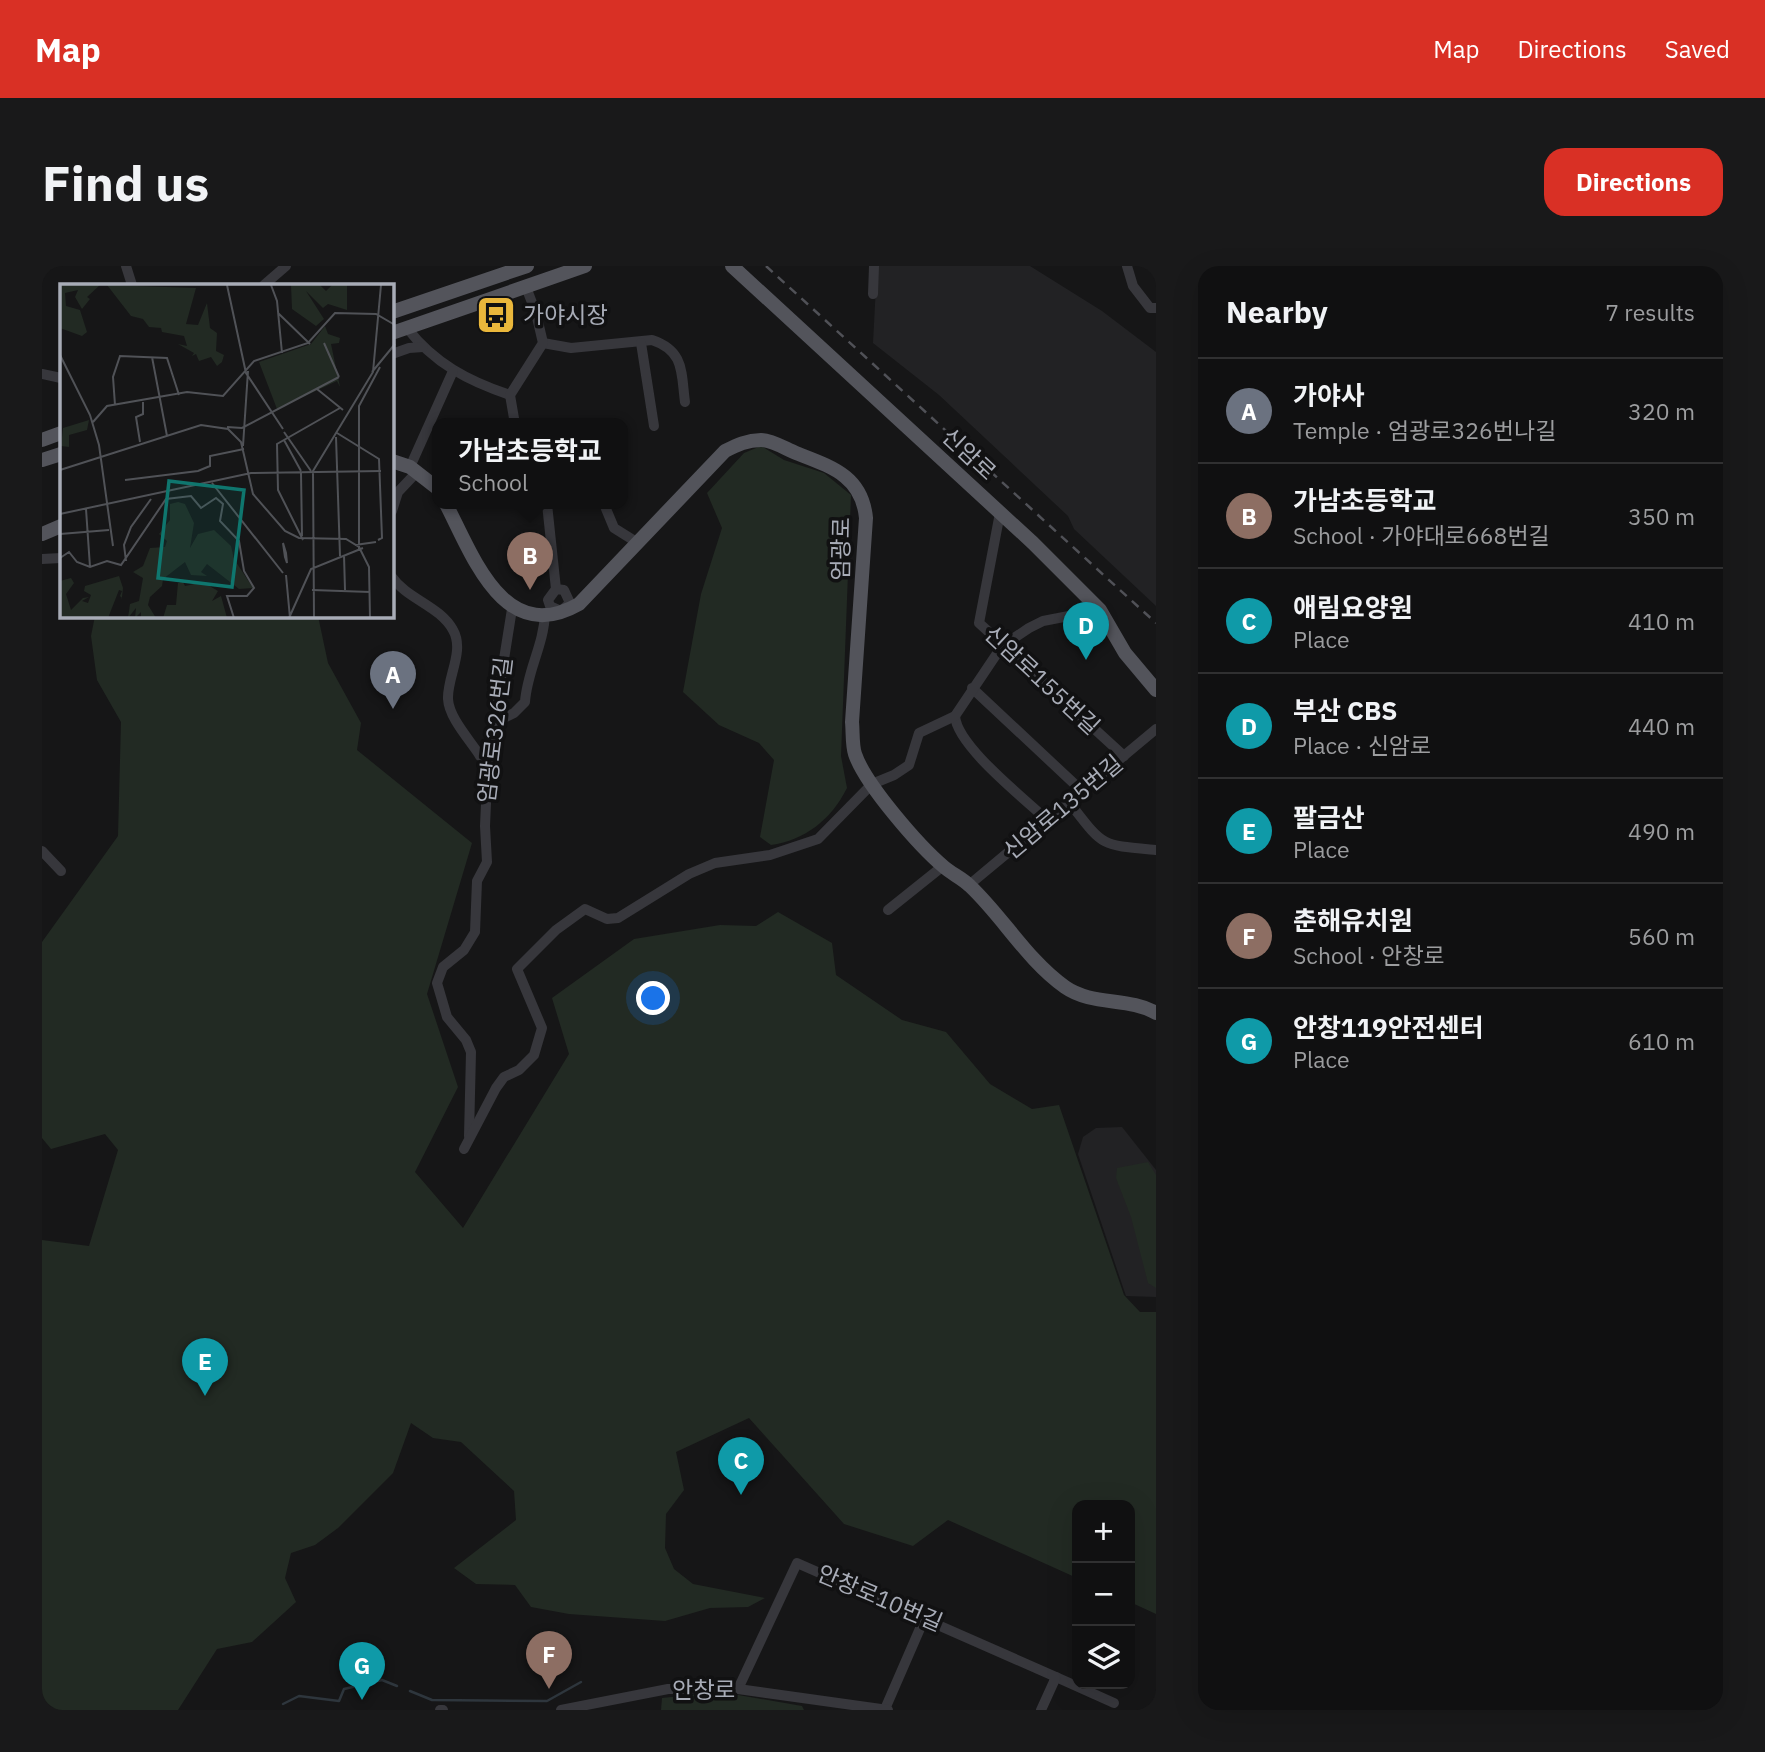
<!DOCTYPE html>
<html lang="en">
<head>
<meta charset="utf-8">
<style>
	:root { --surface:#101011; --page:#19191a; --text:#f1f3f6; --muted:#9c9d9f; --line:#303031; --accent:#d93025 }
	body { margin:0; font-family:"IBM Plex Sans","Noto Sans KR",sans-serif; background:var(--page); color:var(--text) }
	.controls { position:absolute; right:21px; bottom:21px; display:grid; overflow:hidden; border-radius:14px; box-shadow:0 7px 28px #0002 }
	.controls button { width:63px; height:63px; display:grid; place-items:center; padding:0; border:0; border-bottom:2px solid var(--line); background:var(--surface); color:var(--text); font:35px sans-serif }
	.you { position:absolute; left:612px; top:733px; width:24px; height:24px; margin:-18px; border:5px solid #fff; border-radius:50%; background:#1a73e8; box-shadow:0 0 0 10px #1a73e833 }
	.badge { display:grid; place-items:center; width:46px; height:46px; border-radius:50%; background:var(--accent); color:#fff; font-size:23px; font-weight:700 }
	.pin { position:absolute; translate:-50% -58px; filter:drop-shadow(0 2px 4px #0008) }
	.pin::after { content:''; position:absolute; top:37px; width:24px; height:21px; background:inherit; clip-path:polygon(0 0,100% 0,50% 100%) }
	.popup { position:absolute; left:390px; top:152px; width:196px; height:91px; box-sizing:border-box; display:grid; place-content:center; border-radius:14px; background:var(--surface); filter:drop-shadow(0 2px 5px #0005); font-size:23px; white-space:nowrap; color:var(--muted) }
	.popup b { font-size:26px; color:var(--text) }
	.popup::after { content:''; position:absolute; left:50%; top:100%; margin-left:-14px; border:14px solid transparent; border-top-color:var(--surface) }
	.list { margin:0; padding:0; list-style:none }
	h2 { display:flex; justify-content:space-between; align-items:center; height:91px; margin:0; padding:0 28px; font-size:30px }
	h2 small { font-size:23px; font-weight:400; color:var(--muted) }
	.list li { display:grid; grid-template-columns:46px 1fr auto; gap:21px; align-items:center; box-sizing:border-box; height:105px; padding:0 28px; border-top:2px solid var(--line) }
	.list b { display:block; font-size:26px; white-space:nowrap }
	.list p { margin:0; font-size:23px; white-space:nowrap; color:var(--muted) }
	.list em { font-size:23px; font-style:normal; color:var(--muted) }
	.icon { flex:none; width:38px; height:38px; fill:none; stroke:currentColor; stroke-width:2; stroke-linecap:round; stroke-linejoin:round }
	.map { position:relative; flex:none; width:1114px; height:1444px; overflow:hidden; border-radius:21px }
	header { display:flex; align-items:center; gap:42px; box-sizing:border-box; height:98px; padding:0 35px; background:var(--accent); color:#fff }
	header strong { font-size:33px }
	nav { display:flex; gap:38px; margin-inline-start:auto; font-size:24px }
	.intro { display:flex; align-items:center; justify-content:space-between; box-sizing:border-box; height:168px; padding:0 42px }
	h1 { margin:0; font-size:49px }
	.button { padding:18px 32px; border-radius:21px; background:var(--accent); color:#fff; font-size:24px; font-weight:700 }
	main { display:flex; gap:42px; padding:0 42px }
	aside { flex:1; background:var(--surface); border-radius:21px; box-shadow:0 7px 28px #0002 }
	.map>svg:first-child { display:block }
</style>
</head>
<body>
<header>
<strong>Map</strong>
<nav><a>Map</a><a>Directions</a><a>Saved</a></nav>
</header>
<div class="intro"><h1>Find us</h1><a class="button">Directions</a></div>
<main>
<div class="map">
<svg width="1114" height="1444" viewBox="0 0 1114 1444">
	<rect width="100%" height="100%" fill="#161617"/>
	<g fill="#222224">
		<polygon points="835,0 988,0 1060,45 1114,86 1114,340 1032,263 1026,250 897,129 831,77"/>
		<polygon points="1080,861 1114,904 1114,1031 1084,1030 1036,888 1041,871 1054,862"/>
	</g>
	<g fill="#222a23">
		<path d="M719 180 742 194 782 207 809 229 799 490 805 522C789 554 763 574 729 579L718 571 732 494 717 477 677 459 641 426 659 328 680 262 665 227 702 187Z"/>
		<polygon points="53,350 276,350 286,397 319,457 315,484 430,577 385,728 416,821 373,906 421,962 527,788 510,732 592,673 678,659 714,660 736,646 790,677 794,709 860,754 904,766 948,818 990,843 1017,839 1082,1029 1098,1046 1114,1046 1114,1348 1088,1336 1088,1239 1035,1239 1035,1312 906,1254 871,1280 802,1258 707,1152 634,1186 642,1224 624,1248 623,1282 632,1303 651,1318 723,1332 706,1341 668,1342 623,1355 527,1348 489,1341 473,1319 434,1318 412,1302 474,1254 472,1225 419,1176 391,1172 369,1157 351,1207 296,1262 273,1279 249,1287 243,1312 254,1336 210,1376 175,1383 136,1444 0,1444 0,974 47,980 76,884 63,868 9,883 0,872 0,676 76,570 79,456 55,414 49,370"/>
		<polygon points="1106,896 1114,909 1114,1022 1106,1017 1089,951 1074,912 1075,902"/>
		<polygon points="679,1426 760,1440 762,1444 619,1444 620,1432"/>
	</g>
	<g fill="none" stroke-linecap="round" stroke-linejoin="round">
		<g stroke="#2e363d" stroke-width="2.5">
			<polyline points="368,1425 390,1434 505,1435 539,1416"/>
			<polyline points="241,1438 257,1430 297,1435 302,1423 340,1414 355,1420"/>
		</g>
		<g stroke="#37373c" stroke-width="10">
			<polyline points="84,0 90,19"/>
			<polyline points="1085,0 1091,20 1108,42 1114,42"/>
			<polyline points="222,19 244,0"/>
			<polyline points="831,28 832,0"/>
			<path d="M365 62C392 97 426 115 468 129"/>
			<path d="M501 77 529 82 610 74C643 85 639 107 643 136"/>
			<polyline points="599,77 612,160"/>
			<polyline points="350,88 367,82 381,81"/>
			<polyline points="0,108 19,112"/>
			<polyline points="473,158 468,129 501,77 494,47 484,21"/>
			<polyline points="368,201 411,105"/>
			<polyline points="505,238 514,323 506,334 508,340 519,345 528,337 522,324 514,323"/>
			<polyline points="562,238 572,262 596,277"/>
			<polyline points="350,245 356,226 374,207"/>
			<polyline points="958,247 937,357 1082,490"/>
			<polyline points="0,293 19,292"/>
			<path d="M350 311C365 333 398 340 411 364 423 385 405 411 406 433 407 452 428 474 438 490L446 493"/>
			<polyline points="930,422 1040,525"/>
			<path d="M913 450C915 480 982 532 1005 554"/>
			<path d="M454 456 472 447 483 436C485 405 502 379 503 347"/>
			<path d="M1027 536C1062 581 1057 579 1114 584"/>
			<polyline points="0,585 19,605"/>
			<polyline points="927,619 1114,463"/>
			<polyline points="846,644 901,600"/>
			<polyline points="427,870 429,786 424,774 405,751 395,717 401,701 422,684 433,666 435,615 445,596 443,560 446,493 470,343"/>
			<polyline points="422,883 454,822 462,811 477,804 492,789 500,762 475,703 514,664 543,643 565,653 576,652 647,608 673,597 728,589 776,573 830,518 852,509 867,499 877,467 913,450 960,380 987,362 1001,355 1058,344"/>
			<polyline points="1014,1411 1072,1437"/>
			<polyline points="696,1423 755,1297 1014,1411 999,1444"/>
			<polyline points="843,1443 883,1351"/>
			<polyline points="398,1444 401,1444"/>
			<polyline points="519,1444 626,1423 696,1423 846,1444"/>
		</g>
		<g stroke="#53545b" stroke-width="14">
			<polyline points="690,0 991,277 1058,344 1083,387 1114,424"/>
			<polyline points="350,46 485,0"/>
			<polyline points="350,67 543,0"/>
			<polyline points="0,174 19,167"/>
			<polyline points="0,194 19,188"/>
			<polyline points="350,195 368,201 395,222"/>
			<path d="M404 238C431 290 462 381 537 338L683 185C695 179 705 174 719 174 730 174 744 183 754 187 790 201 820 210 824 252L810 456C811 466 810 479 813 488 823 518 877 580 902 601 910 608 920 612 928 620 961 651 985 694 1023 721 1050 740 1087 731 1114 747"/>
			<polyline points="0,268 19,260"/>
		</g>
		<polyline stroke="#505157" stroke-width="2.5" stroke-dasharray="9 7" stroke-linecap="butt" points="724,0 1114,357"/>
	</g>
	<defs>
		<g id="bus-square" transform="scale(2.0125)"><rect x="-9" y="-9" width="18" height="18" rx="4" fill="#eab73b" stroke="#111112"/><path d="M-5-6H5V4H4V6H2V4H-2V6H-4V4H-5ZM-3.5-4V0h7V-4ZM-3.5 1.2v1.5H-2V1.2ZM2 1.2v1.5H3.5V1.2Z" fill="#111"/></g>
	</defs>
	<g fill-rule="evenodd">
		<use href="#bus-square" x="454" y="49"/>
	</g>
	<g text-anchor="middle" stroke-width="7" stroke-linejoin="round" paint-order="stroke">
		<g font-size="23" fill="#a8acb7" stroke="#111112" text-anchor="start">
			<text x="481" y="57">가야시장</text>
		</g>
		<g font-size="23" fill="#a8acb7" stroke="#111112">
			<text transform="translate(927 188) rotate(43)" y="8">신암로</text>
			<text transform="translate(799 283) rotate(-89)" y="8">엄광로</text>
			<text transform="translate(1000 414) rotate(43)" y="8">신암로155번길</text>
			<text transform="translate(453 464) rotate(-83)" y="8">엄광로326번길</text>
			<text transform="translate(1021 541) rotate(-40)" y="8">신암로135번길</text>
			<text transform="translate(838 1332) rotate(23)" y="8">안창로10번길</text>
			<text x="662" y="1432">안창로</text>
		</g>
	</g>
	<g transform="translate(18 18)">
		<rect width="334" height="334" fill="#161617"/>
		<path d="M0 1H40L27 13 30 15 22 25 15 13 18 6 5 9 6 22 20 26 27 48 22 52 0 44ZM47 1 136 4 126 40 138 41 147 19 150 44 157 49 156 67 164 71 162 78 157 82 151 73 139 77 136 70 132 72 134 69 118 60 127 62 124 52 102 48 101 44 89 43 83 35 71 32ZM231 1H260L266 7 272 1H297H287V26L268 20 263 24 246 7 264 35 256 42 232 25ZM265 42 268 50 280 54 279 59 271 60 280 103 277 97 217 125 199 78 251 60ZM29 136 27 146 9 151V163L1 162 3 144ZM118 218 125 220 134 239 130 264 138 250 154 246 171 262 174 275 193 304 179 305 147 280 141 288 147 292 131 291 125 278 103 295 102 302 90 313 88 321 96 334H81V328L75 334 76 324 68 334 70 320 79 317 83 294 73 288 83 282 90 264 105 263 107 257 99 250 110 236V220ZM59 292 63 304 62 313 61 316V318V316L62 314 60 312 62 307 59 306 48 334H0V297L11 294 14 299 6 310 11 326 23 314 29 313 22 317 28 319 31 311 24 307 25 302ZM123 298 125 302 143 298 158 307 152 317 161 312 167 334H103L107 321H116L118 299Z" fill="#222a23"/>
		<path fill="none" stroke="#505257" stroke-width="2" d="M167 1 186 89 223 145M211 1 217 17 222 69M218 29 250 60M264 59 279 93M0 71 30 131 39 161 53 262M92 73 107 152M312 88 335 60M257 105 283 126M55 121 53 93 60 72 107 74 119 111M33 138 47 122 127 108 163 112 194 77 248 59 275 29 316 30 335 41M167 143 182 144 279 93M224 148 251 187M277 149 319 175 322 254 318 256M276 153 280 272M224 156 241 187M80 158 76 133 83 130V118M183 162 188 87M0 186 141 141 168 145 181 158 193 210 225 247 239 254 286 255 299 263 309 283 310 334M241 189 242 252M65 196 138 187 150 182V172L184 165M152 199 223 289M26 225 30 283M0 230 191 189 321 187M0 250 49 246M243 256 218 206 217 160 280 124M223 259 226 269 227 279 225 273ZM295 261 316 258M299 265V122L320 83M284 271 285 306M0 274 9 268 17 278 30 283 47 277 61 281 106 215 131 212 141 224 156 214 163 220 160 237 179 257 184 287 194 304 187 312H167L174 334M66 277 64 261 71 243 91 215M226 291 230 334M252 306 310 308M229 334 251 285 303 264M254 334 253 187 313 88 321 1"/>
		<path fill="#0f766e" fill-opacity="0.15" stroke="#0f766e" stroke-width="3.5" d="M109 197 184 206 172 303 98 294Z"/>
		<rect width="334" height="334" fill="none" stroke="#a8acb7" stroke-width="3.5"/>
	</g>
</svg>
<div class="controls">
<button>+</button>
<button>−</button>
<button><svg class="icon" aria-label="layers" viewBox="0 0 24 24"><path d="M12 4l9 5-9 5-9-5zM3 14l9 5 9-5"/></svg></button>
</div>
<div class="you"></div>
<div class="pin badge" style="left:351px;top:443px;background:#6b7280">A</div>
<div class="pin badge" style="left:488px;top:324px;background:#8d6e63">B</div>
<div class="popup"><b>가남초등학교</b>School</div>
<div class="pin badge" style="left:699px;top:1229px;background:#0f9aa8">C</div>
<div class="pin badge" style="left:1044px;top:394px;background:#0f9aa8">D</div>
<div class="pin badge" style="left:163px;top:1130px;background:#0f9aa8">E</div>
<div class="pin badge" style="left:507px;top:1423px;background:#8d6e63">F</div>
<div class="pin badge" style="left:320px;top:1434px;background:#0f9aa8">G</div>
</div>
<aside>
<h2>Nearby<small>7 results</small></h2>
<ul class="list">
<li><span class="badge" style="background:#6b7280">A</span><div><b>가야사</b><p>Temple · 엄광로326번나길</p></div><em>320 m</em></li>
<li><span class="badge" style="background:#8d6e63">B</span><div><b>가남초등학교</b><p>School · 가야대로668번길</p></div><em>350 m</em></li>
<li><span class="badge" style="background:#0f9aa8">C</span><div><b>애림요양원</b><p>Place</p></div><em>410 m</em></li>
<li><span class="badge" style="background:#0f9aa8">D</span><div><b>부산 CBS</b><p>Place · 신암로</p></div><em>440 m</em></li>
<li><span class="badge" style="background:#0f9aa8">E</span><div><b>팔금산</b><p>Place</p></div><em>490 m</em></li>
<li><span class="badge" style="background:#8d6e63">F</span><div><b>춘해유치원</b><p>School · 안창로</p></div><em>560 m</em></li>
<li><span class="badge" style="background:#0f9aa8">G</span><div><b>안창119안전센터</b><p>Place</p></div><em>610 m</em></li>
</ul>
</aside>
</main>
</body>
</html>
